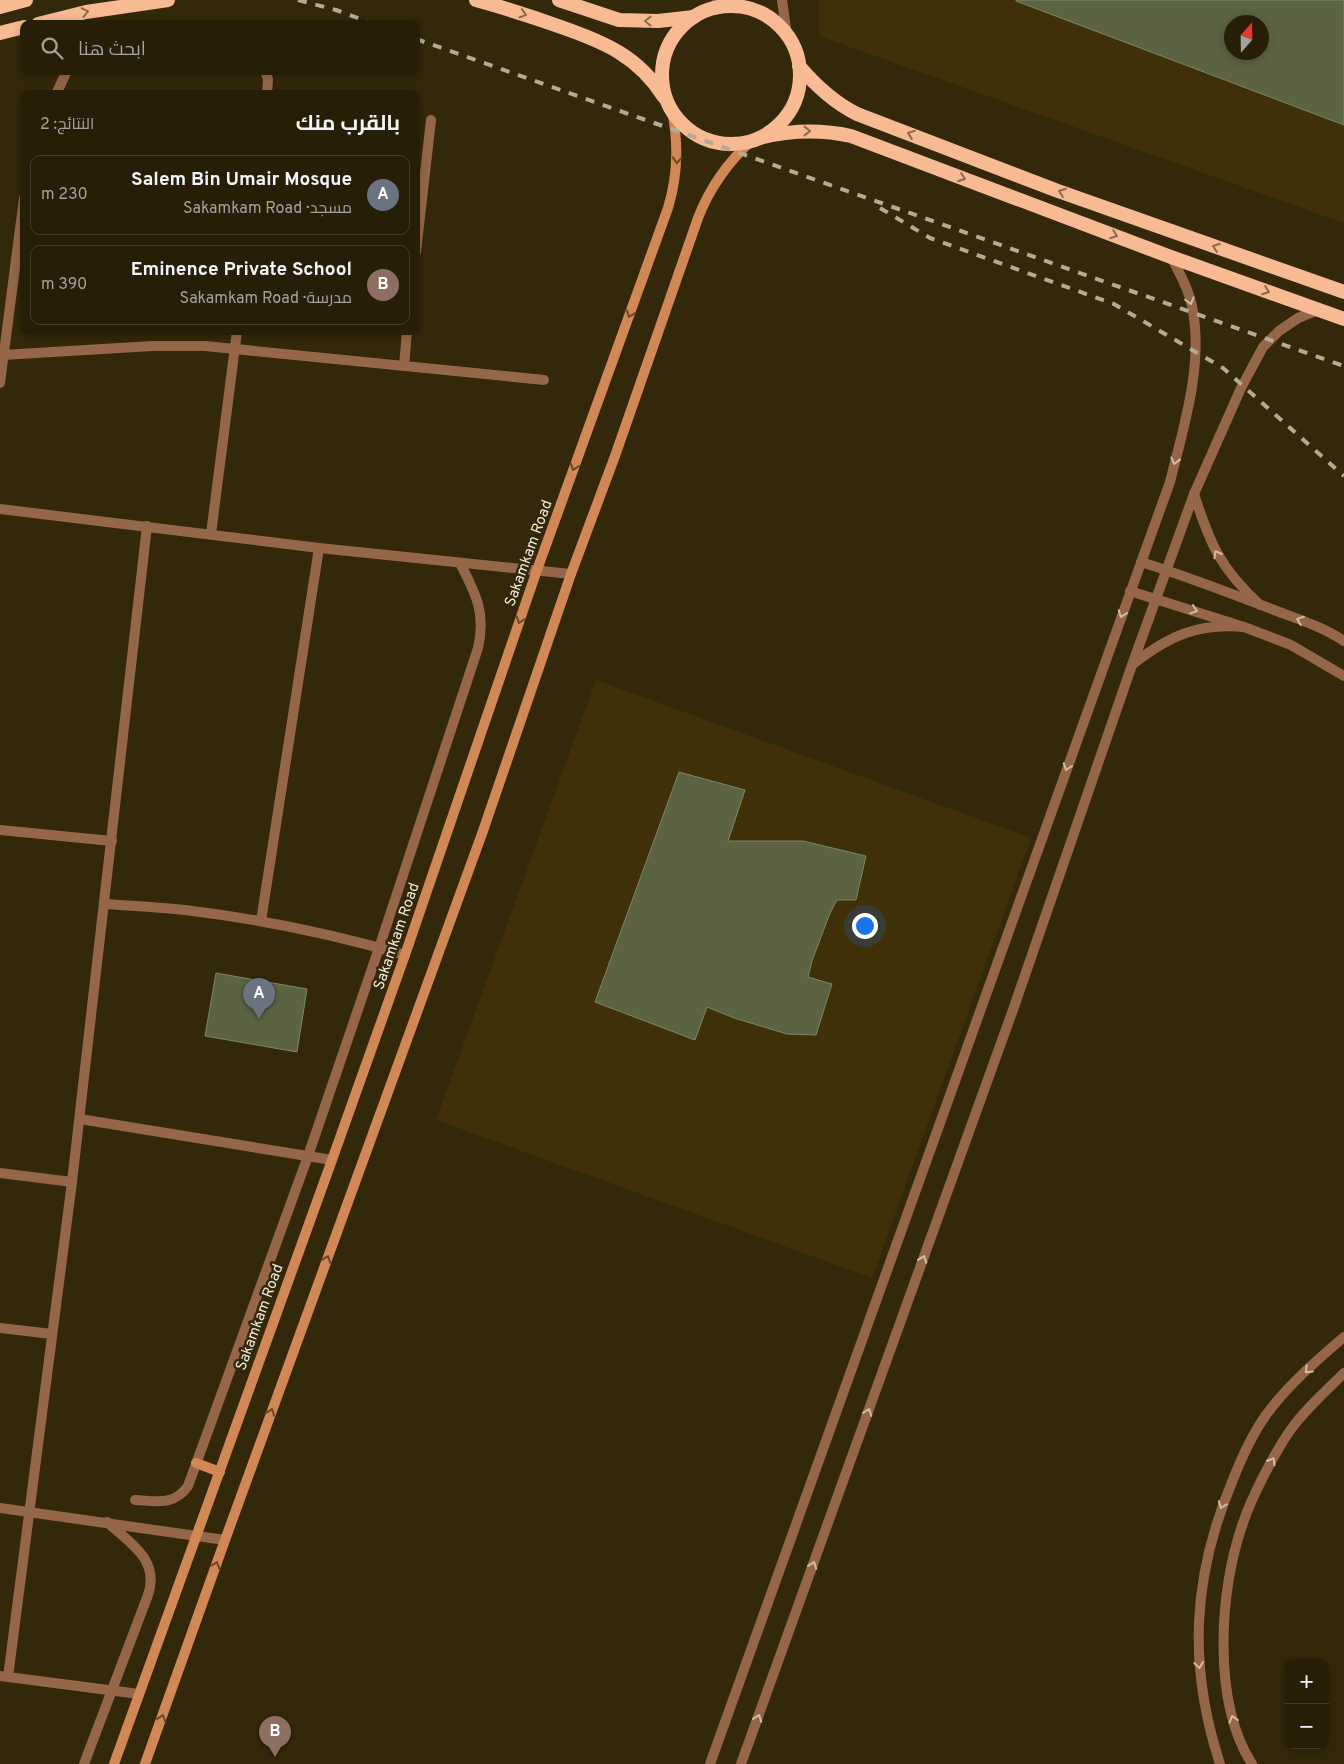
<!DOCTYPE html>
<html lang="ar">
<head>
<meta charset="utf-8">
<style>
	:root { --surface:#271e08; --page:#332b16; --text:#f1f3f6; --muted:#a4a29c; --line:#433c29; --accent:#82bcfa }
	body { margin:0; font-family:Overpass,Cairo,sans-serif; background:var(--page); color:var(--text); direction:rtl }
	.controls { position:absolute; right:15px; bottom:15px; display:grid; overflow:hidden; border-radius:10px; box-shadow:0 2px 8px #0003 }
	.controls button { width:45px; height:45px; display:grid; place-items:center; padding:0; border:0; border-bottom:1px solid var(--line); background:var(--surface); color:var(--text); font:25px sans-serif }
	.compass { position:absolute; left:1224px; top:15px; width:45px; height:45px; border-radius:50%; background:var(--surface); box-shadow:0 2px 8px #0003; rotate:20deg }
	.you { position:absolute; left:864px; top:925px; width:18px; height:18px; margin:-12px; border:4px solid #fff; border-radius:50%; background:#1a73e8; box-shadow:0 0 0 8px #1a73e833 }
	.badge { display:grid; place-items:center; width:32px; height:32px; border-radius:50%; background:var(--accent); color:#fff; font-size:16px; font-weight:700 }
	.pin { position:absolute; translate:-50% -41px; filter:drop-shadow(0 1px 2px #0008) }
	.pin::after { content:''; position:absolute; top:26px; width:18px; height:15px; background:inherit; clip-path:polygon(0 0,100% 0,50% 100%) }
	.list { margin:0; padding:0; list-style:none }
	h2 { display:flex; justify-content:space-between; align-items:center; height:65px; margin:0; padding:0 20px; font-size:21px }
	h2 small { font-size:16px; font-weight:400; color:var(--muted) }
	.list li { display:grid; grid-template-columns:32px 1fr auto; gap:15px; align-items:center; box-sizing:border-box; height:80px; margin:0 10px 10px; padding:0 10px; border:1px solid var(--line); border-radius:10px }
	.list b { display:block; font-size:19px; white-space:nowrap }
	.list p { margin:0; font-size:16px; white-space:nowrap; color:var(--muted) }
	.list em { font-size:16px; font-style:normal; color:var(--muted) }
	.icon { flex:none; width:28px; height:28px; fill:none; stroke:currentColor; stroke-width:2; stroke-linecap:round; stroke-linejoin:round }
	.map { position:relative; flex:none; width:1344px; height:1764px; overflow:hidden; direction:ltr }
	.search { position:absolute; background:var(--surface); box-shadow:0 2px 8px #0003; left:20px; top:20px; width:400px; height:55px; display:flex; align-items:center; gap:12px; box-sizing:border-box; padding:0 18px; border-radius:10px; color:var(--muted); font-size:19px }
	.panel { position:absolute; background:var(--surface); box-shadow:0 2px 8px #0003; left:20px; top:90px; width:400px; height:245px; border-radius:10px; direction:rtl }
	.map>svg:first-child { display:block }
</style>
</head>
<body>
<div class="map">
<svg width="1344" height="1764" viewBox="0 0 1344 1764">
	<rect width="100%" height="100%" fill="#34280a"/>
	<g fill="#3f3008" fill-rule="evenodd">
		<path d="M819 0H1344V223L819 36ZM1232 22H1262V52H1232Z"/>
		<polygon points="596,680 1031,838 872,1278 436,1120"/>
	</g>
	<g fill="#5b6343" stroke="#7d8665" fill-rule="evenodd">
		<path d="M1016 0H1344V125L1016 1ZM1232 22H1262V52H1232Z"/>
		<polygon points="679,772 745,790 728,841 803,841 866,856 856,900 837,900 830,913 812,961 808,977 832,984 816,1035 787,1034 734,1018 707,1007 695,1040 595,1002"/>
		<polygon points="216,973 307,989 297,1052 205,1036"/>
	</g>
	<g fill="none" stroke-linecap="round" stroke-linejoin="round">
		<g stroke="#956748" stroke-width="10">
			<polyline points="782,0 787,36"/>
			<polyline points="707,11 721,0"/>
			<polyline points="265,71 268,79 267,94"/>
			<polyline points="56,94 67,71"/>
			<polyline points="416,252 431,120"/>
			<polyline points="3,355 152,346 205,346 544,380"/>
			<polyline points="404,366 407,331"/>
			<polyline points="0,383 24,198"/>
			<polyline points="0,509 319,548 571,574"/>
			<polyline points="211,534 237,331"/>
			<path d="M1141 562C1186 576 1230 593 1274 610 1298 619 1323 627 1344 641"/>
			<polyline points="1130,591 1244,627 1291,645 1344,676"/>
			<polyline points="0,830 112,841"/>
			<path d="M105 904C132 906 158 907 185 910 259 919 333 934 405 955"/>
			<polyline points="261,921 319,548"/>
			<polyline points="80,1119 332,1160"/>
			<polyline points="0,1173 72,1182"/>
			<polyline points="0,1328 52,1334"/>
			<path d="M135 1500C157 1501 174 1506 188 1486L308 1156 379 948 478 648C486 613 476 594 460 563"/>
			<polyline points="0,1508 225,1540"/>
			<polyline points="0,1676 139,1694"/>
			<polyline points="8,1677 72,1182 147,526"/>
			<path d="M84 1764 148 1595C160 1560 130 1543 107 1522"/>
			<path d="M1220 1764C1188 1666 1192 1578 1232 1482 1241 1459 1251 1436 1266 1415 1287 1386 1317 1360 1344 1337"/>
			<path d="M1252 1764C1212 1702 1219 1590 1243 1523 1252 1496 1273 1456 1289 1432 1304 1410 1325 1392 1344 1373"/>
		</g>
		<g stroke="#956748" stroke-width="10">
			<path d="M1194 494C1210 544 1220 568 1260 605"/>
			<path d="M1133 664C1169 636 1197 623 1244 627"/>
			<path d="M710 1764 1170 482C1184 426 1204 363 1192 306 1188 288 1179 272 1171 257"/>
			<polyline points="741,1764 1014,1007 1132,665 1194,494 1241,388 1263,347 1279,331 1298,318 1318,310"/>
		</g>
		<g stroke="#d18756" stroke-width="10">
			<polyline points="196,1463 220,1472"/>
			<path d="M114 1764 332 1160 405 955 537 570 668 208C678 175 679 145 672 111"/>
			<path d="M145 1764 225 1540 483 831 571 574 615 456 698 218C710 187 727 163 752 140"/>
		</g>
		<g stroke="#f7ba92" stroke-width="14">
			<path d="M476 0C505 8 533 17 561 27 604 42 638 56 664 97"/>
			<polyline points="559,0 619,20 658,21 694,17"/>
			<circle cx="731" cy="75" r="69"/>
			<polyline points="0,7 26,0"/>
			<polyline points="38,24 86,12 168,0"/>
			<polyline points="0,33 24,27"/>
			<path d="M799 66C816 86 833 102 857 114L1058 191 1344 292"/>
			<path d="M759 138C791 130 819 129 851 136L1171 257 1344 319"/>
		</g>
		<g stroke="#b4ab95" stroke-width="4" stroke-dasharray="9 9" stroke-linecap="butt">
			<polyline points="298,0 336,10 374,24"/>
			<polyline points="416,39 1344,366"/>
			<polyline points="880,208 930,238 1114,304 1223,368 1344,476"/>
		</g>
	</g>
	<defs><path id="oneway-chevron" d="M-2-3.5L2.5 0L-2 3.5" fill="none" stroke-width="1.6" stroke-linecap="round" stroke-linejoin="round" transform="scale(1.25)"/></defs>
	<g stroke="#8c6a47">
		<use href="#oneway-chevron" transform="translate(85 12) rotate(-12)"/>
		<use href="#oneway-chevron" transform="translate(523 14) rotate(17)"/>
		<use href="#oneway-chevron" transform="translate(648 21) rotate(-179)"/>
		<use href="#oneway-chevron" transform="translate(807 131)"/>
		<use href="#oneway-chevron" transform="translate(911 134) rotate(-159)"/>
		<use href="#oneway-chevron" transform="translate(962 178) rotate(20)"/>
		<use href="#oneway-chevron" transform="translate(1062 192) rotate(-160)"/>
		<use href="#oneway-chevron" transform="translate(1114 235) rotate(21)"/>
		<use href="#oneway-chevron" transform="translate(1216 247) rotate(-160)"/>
		<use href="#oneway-chevron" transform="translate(1266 291) rotate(20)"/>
	</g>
	<g stroke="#6b4925">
		<use href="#oneway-chevron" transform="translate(677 160) rotate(93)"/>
		<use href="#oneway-chevron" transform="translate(630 314) rotate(110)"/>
		<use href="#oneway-chevron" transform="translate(574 467) rotate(110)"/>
		<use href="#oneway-chevron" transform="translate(520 620) rotate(109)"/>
		<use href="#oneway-chevron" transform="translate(327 1259) rotate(-70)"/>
		<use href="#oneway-chevron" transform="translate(271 1412) rotate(-70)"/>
		<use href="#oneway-chevron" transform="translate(216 1565) rotate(-71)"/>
		<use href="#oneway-chevron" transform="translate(162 1718) rotate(-71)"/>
	</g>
	<g stroke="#d1bca6">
		<use href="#oneway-chevron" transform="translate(1190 301) rotate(74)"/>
		<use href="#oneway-chevron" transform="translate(1175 461) rotate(104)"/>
		<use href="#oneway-chevron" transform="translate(1217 554) rotate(-120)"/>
		<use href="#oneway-chevron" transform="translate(1194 610) rotate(18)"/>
		<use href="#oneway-chevron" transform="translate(1122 614) rotate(110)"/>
		<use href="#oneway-chevron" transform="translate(1300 620) rotate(-159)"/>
		<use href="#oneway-chevron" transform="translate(1067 767) rotate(110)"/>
		<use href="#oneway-chevron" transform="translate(923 1259) rotate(-70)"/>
		<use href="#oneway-chevron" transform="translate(1308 1370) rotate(136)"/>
		<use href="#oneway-chevron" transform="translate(868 1412) rotate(-70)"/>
		<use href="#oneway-chevron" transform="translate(1272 1461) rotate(-60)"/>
		<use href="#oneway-chevron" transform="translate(1222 1505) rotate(111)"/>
		<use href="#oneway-chevron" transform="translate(813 1565) rotate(-70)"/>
		<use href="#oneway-chevron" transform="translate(1199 1665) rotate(83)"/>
		<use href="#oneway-chevron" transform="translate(758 1718) rotate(-70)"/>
		<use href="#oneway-chevron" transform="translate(1233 1719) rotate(-107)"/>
	</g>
	<g text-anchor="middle" stroke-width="5" stroke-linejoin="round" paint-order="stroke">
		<g font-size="15" fill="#f1ead8" stroke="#34280a">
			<text transform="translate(528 553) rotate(-70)" y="5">Sakamkam Road</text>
			<text transform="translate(396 936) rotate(-71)" y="5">Sakamkam Road</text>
			<text transform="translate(259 1317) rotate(-70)" y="5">Sakamkam Road</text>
		</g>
	</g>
</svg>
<div class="controls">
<button>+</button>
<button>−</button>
</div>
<svg class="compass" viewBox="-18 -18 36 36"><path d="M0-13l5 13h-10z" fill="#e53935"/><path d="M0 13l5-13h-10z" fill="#a4a29c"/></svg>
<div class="you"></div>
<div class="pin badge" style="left:259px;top:1019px;background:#6b7280">A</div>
<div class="pin badge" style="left:275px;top:1757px;background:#8d6e63">B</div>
<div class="search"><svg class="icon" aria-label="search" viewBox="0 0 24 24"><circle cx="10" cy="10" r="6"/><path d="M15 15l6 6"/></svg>ابحث هنا</div>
<section class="panel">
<h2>بالقرب منك<small>النتائج: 2</small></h2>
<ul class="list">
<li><span class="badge" style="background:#6b7280">A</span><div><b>Salem Bin Umair Mosque</b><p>مسجد · Sakamkam Road</p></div><em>230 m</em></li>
<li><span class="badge" style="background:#8d6e63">B</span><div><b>Eminence Private School</b><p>مدرسة · Sakamkam Road</p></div><em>390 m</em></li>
</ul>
</section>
</div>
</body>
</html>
